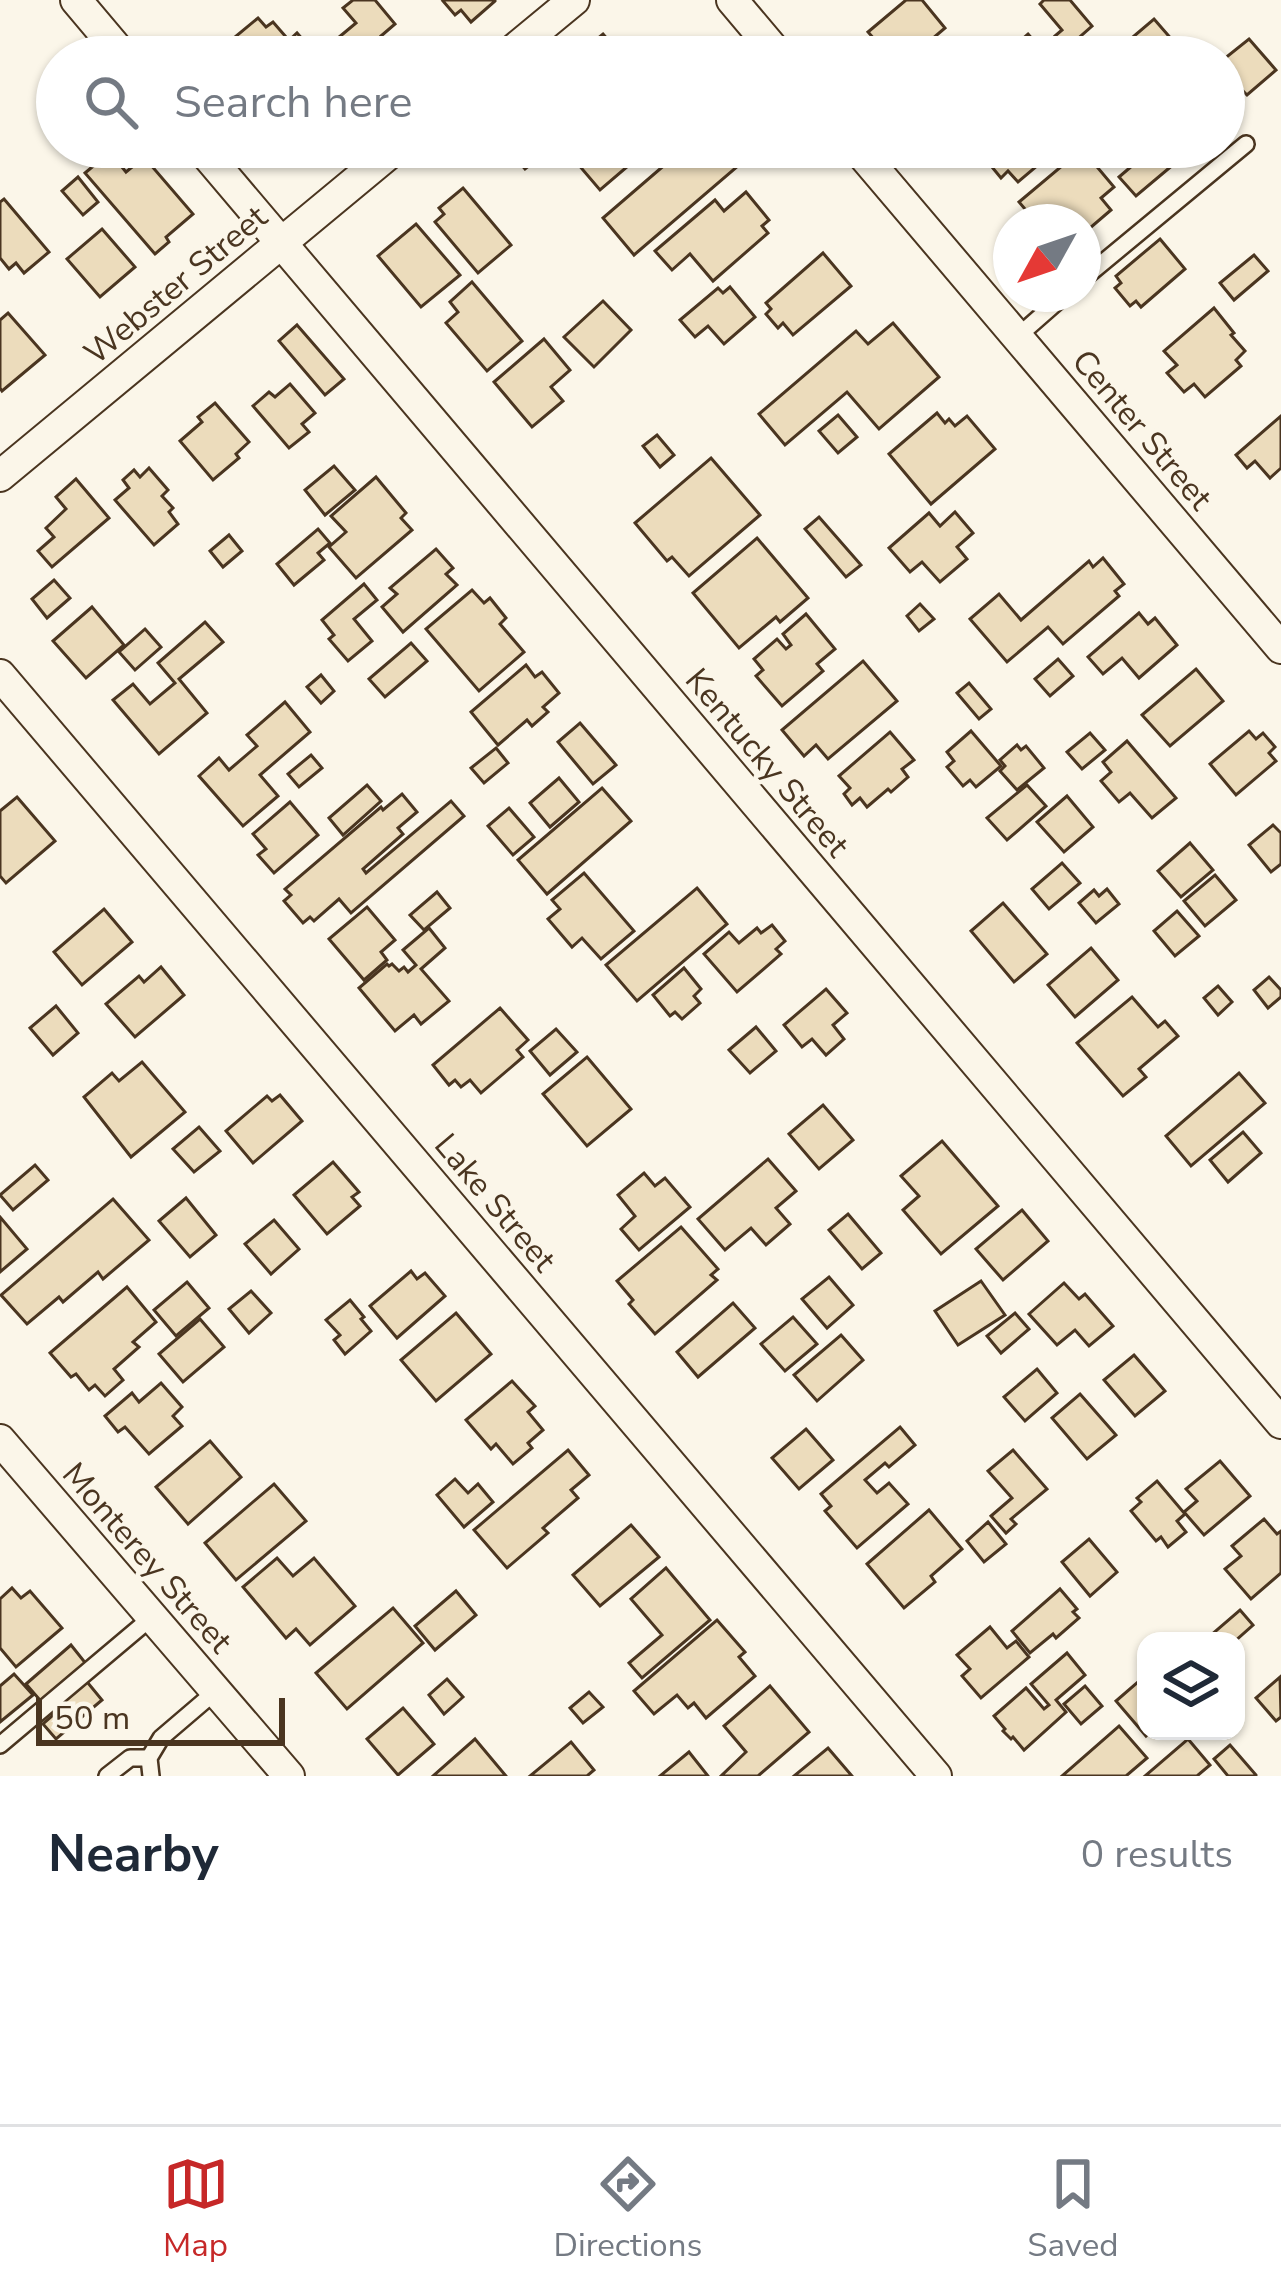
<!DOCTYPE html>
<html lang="en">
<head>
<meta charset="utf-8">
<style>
	:root { --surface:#fff; --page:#f2f2f3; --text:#1f2937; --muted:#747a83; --line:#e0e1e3; --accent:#c62828 }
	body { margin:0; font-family:"Nunito Sans",sans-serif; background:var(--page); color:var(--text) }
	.controls { position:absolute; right:36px; bottom:36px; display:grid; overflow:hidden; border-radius:24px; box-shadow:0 3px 9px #0004 }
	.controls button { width:108px; height:108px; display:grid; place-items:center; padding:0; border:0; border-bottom:3px solid var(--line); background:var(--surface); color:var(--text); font:60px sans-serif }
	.compass { position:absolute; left:993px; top:204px; width:108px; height:108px; border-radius:50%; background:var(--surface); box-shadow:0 3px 9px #0004; rotate:230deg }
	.scale { position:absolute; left:36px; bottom:30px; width:249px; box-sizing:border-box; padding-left:12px; border:6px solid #4a3520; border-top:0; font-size:33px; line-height:42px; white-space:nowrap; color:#4a3520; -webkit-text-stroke:9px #fbf6e9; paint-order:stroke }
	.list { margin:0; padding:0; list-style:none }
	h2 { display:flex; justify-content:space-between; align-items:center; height:156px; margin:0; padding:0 48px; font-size:51px }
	h2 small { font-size:39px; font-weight:400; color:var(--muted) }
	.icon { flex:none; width:66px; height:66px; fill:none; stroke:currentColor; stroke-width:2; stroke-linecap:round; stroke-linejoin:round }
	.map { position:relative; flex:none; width:1281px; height:1776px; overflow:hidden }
	.search { position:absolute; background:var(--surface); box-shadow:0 3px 9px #0004; left:36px; right:36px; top:36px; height:132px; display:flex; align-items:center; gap:30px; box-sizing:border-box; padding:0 42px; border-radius:66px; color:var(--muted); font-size:45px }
	.sheet { height:348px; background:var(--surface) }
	nav { display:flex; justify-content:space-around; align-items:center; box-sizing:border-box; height:168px; border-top:3px solid var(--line); background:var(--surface); font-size:33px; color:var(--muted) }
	nav a { display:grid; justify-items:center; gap:6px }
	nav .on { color:var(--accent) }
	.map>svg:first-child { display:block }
</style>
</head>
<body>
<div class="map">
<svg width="1281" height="1776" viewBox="0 0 1281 1776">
	<rect width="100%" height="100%" fill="#fbf6e9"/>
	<g fill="#ecdcbc" stroke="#4a3520" stroke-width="3">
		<polygon points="353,0 375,0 395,24 381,36 391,48 382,55 383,57 334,57 326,48 356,23 343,8"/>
		<polygon points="445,0 495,0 495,1 471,22 461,10 455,15 443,1"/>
		<polygon points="906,0 922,0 945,28 911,57 890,57 868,32"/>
		<polygon points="1044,0 1070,0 1092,26 1066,49 1055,36 1062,30 1040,4"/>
		<polygon points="258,18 266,27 273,22 286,37 283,40 285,44 297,33 318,57 242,57 229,42"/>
		<polygon points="1154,19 1187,57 1148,57 1145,53 1139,57 1127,42"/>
		<polygon points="603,34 623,57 575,57"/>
		<polygon points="1028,34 1048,57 1003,57 1003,56"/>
		<polygon points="1249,39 1276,70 1247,95 1243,91 1227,104 1224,100 1224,59"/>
		<polygon points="506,147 563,147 565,149 546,165 540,157 525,169"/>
		<polygon points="581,147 613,147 628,166 600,190 571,156"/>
		<polygon points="702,147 759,148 634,255 603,218 675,156 681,164"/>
		<polygon points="992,147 1042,147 1050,155 1018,182 1008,171 1001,178 987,161 995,154 990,148"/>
		<polygon points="1154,147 1159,147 1174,164 1136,196 1119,177"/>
		<polygon points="1082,149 1114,187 1101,198 1111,210 1083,234 1083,222 1067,222 1057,211 1044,222 1036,222 1019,202"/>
		<polygon points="110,152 126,172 144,157 193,214 166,237 169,242 155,254 85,173"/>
		<polygon points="78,177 98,202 83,215 62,191"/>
		<polygon points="463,188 511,245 478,273 435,222 444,214 439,208"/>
		<polygon points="746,192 769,220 762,226 768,233 713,281 690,254 672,270 655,251 715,200 724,211"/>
		<polygon points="4,199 49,252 24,273 16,263 9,269 0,258 0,202"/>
		<polygon points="416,224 460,275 421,307 378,256"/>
		<polygon points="102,229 135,267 100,297 67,259"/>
		<polygon points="1160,239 1185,269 1141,307 1136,301 1130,306 1115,288 1121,283 1116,276"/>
		<polygon points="823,253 851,286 793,335 783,323 778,328 766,314 771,309 766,303"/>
		<polygon points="1254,255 1268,271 1234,300 1220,283"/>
		<polygon points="472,282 522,341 487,371 446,323 458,312 450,302"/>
		<polygon points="730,287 755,317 724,344 708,326 695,337 680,320 718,288 723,293"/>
		<polygon points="603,301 631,330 594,367 564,337"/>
		<polygon points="1214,308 1234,333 1231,335 1245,351 1236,360 1241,366 1205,397 1194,384 1184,392 1167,373 1177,365 1164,351"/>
		<polygon points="8,313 45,355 2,391 0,388 0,320"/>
		<polygon points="893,323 939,377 879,429 847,392 785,445 759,414 856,331 868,344"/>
		<polygon points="297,325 344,379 325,395 279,341"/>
		<polygon points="544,339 570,370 551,387 563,401 532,427 494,382"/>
		<polygon points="290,384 315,413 302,424 309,432 289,448 253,406 269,392 275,397"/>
		<polygon points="215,403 249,442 236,454 239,458 213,480 180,441 202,422 198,417"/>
		<polygon points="937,413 945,423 949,419 955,426 967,416 995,449 931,504 889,454"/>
		<polygon points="838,415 857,437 838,453 819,431"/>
		<polygon points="1281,416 1281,468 1270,478 1255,461 1247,468 1236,455"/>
		<polygon points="657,435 674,455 660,467 643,446"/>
		<polygon points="711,458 760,515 689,576 672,557 667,561 635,523"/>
		<polygon points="334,466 355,490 325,515 305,490"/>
		<polygon points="149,468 168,490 162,496 173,508 169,512 178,524 154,545 115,500 129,488 123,480 134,470 140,477"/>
		<polygon points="376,477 406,513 401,518 412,530 356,578 329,547 346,532 331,516"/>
		<polygon points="76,479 109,518 52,567 38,551 54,537 46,528 66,509 56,497"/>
		<polygon points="955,512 973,533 957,547 967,559 940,582 922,562 910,572 889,548 929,513 940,526"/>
		<polygon points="819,517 861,565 846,577 805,529"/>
		<polygon points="318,529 330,543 318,553 324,560 294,585 277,564"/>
		<polygon points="229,535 242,551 223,567 210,551"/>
		<polygon points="757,538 808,598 780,622 776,617 739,648 693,593"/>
		<polygon points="436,549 453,568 446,574 457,585 403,632 382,607 397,594 390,588"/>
		<polygon points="1103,558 1124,584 1115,591 1119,596 1063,644 1048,627 1007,662 970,619 999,594 1021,620 1089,561 1093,567"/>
		<polygon points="54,580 70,598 47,618 32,599"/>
		<polygon points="364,584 377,600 354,619 372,641 348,661 329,639 334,635 322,620"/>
		<polygon points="472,590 484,603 490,598 506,618 500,624 524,652 479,691 426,629"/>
		<polygon points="920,604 934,619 919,631 907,616"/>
		<polygon points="92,607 124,645 86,678 53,641"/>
		<polygon points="1139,613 1148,624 1155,618 1177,645 1139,678 1122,658 1103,674 1088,657"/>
		<polygon points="806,614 835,649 817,664 823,671 782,706 756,676 763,670 754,659 777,639 786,649 791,645 783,634"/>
		<polygon points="205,622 223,642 179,679 207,713 159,754 113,700 133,684 150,704 175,683 158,663"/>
		<polygon points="145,629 161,647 135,670 119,652"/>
		<polygon points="411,643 427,661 385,697 369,679"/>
		<polygon points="1058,659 1073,676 1050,696 1035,679"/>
		<polygon points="863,661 897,701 828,759 816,745 804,756 782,730"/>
		<polygon points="526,665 535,677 542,672 559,693 543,707 548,712 532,726 527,720 498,745 471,712"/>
		<polygon points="1196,669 1223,701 1170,746 1142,715"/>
		<polygon points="321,675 334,691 321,703 307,687"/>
		<polygon points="969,683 991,709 979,719 957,693"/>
		<polygon points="285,702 310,732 260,775 278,796 243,826 199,776 219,758 229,770 257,746 247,735"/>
		<polygon points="580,723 616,765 593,784 558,742"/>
		<polygon points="971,731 1001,766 976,787 970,780 963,786 947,767 954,761 947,752"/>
		<polygon points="1249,731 1256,739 1263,733 1275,747 1269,753 1276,761 1236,795 1210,764"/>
		<polygon points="890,732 914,760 902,769 908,777 891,792 888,789 867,807 860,798 852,805 844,794 850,788 839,776"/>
		<polygon points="1090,733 1105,750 1082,769 1067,752"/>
		<polygon points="1127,741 1176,798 1152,818 1130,793 1119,802 1101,781 1111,772 1103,762"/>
		<polygon points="1017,745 1021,750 1026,746 1044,768 1017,790 1000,771 1005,766 1000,760"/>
		<polygon points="496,748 508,763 484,783 471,768"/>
		<polygon points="311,755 322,768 299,787 288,774"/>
		<polygon points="559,778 579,802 550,827 530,803"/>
		<polygon points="367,785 381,801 343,835 329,818"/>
		<polygon points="1027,785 1046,806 1007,840 987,818"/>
		<polygon points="602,788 631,821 547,894 518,860"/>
		<polygon points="402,794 417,812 398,828 403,834 363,869 366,873 451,801 464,816 351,913 339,899 314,921 310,917 303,923 284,901 291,895 285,889 381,807 383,810"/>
		<polygon points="1067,796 1093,827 1064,852 1037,822"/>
		<polygon points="17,797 55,841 6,883 0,876 0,811"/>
		<polygon points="290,802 318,835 274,873 258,855 266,849 253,834"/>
		<polygon points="509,808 534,837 513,855 488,826"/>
		<polygon points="1273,825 1281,833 1281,864 1271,872 1249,845"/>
		<polygon points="1190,843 1213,870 1181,897 1158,871"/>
		<polygon points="1062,863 1080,883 1049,909 1032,889"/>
		<polygon points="584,873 634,931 601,959 582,938 572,947 548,919 560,909 552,900"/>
		<polygon points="1215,875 1236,900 1205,926 1184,901"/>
		<polygon points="697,888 727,924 637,1001 606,965"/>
		<polygon points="1107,889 1119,904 1096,923 1079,903 1094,890 1099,896"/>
		<polygon points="437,892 450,908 424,930 410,915"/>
		<polygon points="1003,903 1047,954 1014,982 971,931"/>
		<polygon points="367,907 395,940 381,952 387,960 364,980 329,939"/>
		<polygon points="104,909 132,942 82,985 54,952"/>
		<polygon points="1177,911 1199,936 1175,956 1154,931"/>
		<polygon points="772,925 785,941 776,949 781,954 737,992 704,954 729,932 739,943 757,928 761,933"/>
		<polygon points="429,928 445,948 421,969 449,1001 421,1024 414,1015 395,1031 359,988 387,964 389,966 392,964 399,971 404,967 408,972 416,965 403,950"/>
		<polygon points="1091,948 1118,980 1075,1017 1048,985"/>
		<polygon points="161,967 184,995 135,1037 106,1004 139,976 144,982"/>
		<polygon points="684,968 701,989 694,996 700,1003 682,1019 675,1012 670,1016 653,995"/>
		<polygon points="1269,977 1281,990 1281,997 1268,1008 1254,990"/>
		<polygon points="1218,986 1232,1002 1218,1015 1204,998"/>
		<polygon points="826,989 847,1013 833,1025 844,1039 826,1055 812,1039 802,1047 784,1025"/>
		<polygon points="1132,997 1158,1027 1165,1021 1178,1036 1139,1069 1146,1077 1123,1096 1077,1043"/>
		<polygon points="56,1006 78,1033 53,1055 30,1028"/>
		<polygon points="500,1008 528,1040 517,1050 523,1057 481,1093 470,1080 461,1087 455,1080 449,1085 433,1065"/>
		<polygon points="756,1027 776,1051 750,1073 729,1050"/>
		<polygon points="556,1029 577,1052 550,1075 530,1051"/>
		<polygon points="587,1057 631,1109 587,1146 543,1094"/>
		<polygon points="142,1062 185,1112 131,1157 84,1097 112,1073 119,1081"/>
		<polygon points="1239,1073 1265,1103 1191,1166 1166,1136"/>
		<polygon points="280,1095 302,1121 253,1163 226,1131 267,1096 272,1101"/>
		<polygon points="823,1105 853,1140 819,1169 789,1134"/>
		<polygon points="199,1127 220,1151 194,1172 173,1149"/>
		<polygon points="1243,1132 1261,1153 1228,1182 1210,1160"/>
		<polygon points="942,1141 998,1206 941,1254 903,1210 919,1196 901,1176"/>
		<polygon points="768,1159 796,1191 776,1208 790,1224 766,1245 751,1228 725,1250 698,1219"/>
		<polygon points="333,1162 359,1192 352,1197 360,1206 327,1234 294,1195"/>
		<polygon points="35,1165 48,1180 13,1210 0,1195"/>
		<polygon points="644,1173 655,1186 665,1178 690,1207 639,1250 621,1229 635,1216 618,1195"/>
		<polygon points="186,1198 216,1235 190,1257 159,1221"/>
		<polygon points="113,1199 149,1240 103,1279 98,1272 63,1302 59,1297 27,1324 1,1295"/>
		<polygon points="1022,1210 1048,1241 1003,1280 976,1249"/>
		<polygon points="848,1214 881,1253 862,1269 829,1230"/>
		<polygon points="0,1217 27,1249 0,1272"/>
		<polygon points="274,1220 299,1249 271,1274 245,1244"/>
		<polygon points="681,1227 718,1269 711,1275 717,1280 655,1334 629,1304 633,1300 617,1281"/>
		<polygon points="411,1271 417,1279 425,1273 445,1296 397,1338 370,1306"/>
		<polygon points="829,1277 853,1305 827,1328 802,1299"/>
		<polygon points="981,1281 1005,1315 958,1345 935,1311"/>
		<polygon points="187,1282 209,1308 176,1336 154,1310"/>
		<polygon points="1064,1283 1079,1299 1085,1294 1113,1326 1089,1346 1075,1330 1057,1345 1029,1314"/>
		<polygon points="127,1287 156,1322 133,1342 139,1347 114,1369 123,1380 105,1396 95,1385 89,1390 76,1374 71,1377 50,1353"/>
		<polygon points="251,1291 271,1313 249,1333 229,1309"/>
		<polygon points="350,1300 364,1317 361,1319 371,1331 345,1354 334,1340 340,1335 326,1320"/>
		<polygon points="733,1303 755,1328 698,1377 677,1352"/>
		<polygon points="456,1313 491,1354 436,1401 401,1360"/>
		<polygon points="1015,1313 1029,1329 1001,1353 987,1336"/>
		<polygon points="793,1317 817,1344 785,1371 761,1344"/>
		<polygon points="200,1319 224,1347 183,1382 159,1354"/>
		<polygon points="841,1335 863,1360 817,1401 794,1375"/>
		<polygon points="1134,1355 1165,1391 1135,1416 1104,1380"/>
		<polygon points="1037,1369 1057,1393 1025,1421 1004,1397"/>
		<polygon points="512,1381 535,1406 528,1412 543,1430 528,1443 532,1448 513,1464 496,1444 491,1449 466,1420"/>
		<polygon points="161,1383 182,1407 173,1416 182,1426 149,1454 125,1427 118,1432 105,1416 132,1393 139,1402"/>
		<polygon points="1080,1394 1116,1435 1087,1459 1052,1418"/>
		<polygon points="900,1427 915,1445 889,1467 885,1463 865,1480 877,1493 889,1483 908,1504 857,1548 825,1511 831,1506 821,1494"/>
		<polygon points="806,1429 833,1460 799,1489 772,1458"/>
		<polygon points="210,1441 241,1477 188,1524 156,1487"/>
		<polygon points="568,1450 589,1475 571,1490 578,1498 543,1528 548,1533 507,1568 474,1530"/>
		<polygon points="1013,1450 1047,1489 1011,1519 1016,1524 1006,1533 991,1516 1012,1498 988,1471"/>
		<polygon points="1220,1461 1250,1496 1204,1535 1184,1512 1197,1501 1186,1489"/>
		<polygon points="455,1479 468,1493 478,1484 493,1502 464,1527 437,1495"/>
		<polygon points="1157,1481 1185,1514 1177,1521 1186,1532 1168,1547 1161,1537 1156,1541 1131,1511 1141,1502 1137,1498"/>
		<polygon points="274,1484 306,1521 236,1580 205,1543"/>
		<polygon points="929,1510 962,1549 931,1576 935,1582 904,1608 867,1564"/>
		<polygon points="1264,1519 1277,1534 1281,1531 1281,1573 1251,1599 1225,1569 1241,1556 1232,1546"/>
		<polygon points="988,1522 1006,1544 984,1562 967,1541"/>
		<polygon points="631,1525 659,1557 600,1606 573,1575"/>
		<polygon points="1089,1539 1117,1572 1090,1596 1062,1562"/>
		<polygon points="277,1558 293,1576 314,1558 355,1606 310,1645 296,1629 286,1638 243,1587"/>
		<polygon points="666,1568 710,1620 642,1678 629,1663 662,1635 631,1599"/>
		<polygon points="12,1588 21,1598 30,1591 62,1628 16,1667 0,1648 0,1599"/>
		<polygon points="1060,1589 1077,1609 1073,1612 1079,1618 1056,1638 1053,1634 1030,1653 1012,1631"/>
		<polygon points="456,1591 476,1615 435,1650 415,1626"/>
		<polygon points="393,1608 423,1643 347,1709 316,1673"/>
		<polygon points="1240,1610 1253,1625 1235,1641 1217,1641 1211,1635"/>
		<polygon points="717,1620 745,1652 739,1657 755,1676 706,1718 694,1703 688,1708 677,1695 654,1714 634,1691"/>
		<polygon points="990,1627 1007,1648 1016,1641 1029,1657 981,1698 962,1676 970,1669 957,1655"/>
		<polygon points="71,1645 91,1670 83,1677 102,1700 56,1739 43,1724 53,1715 26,1684"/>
		<polygon points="1067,1653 1085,1675 1056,1700 1066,1712 1024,1750 1013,1737 1011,1739 1003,1731 1005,1729 994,1716 1026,1688 1044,1709 1049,1705 1031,1684"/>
		<polygon points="14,1674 33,1695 0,1722 0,1686"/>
		<polygon points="1280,1677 1281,1717 1276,1721 1256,1698"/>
		<polygon points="447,1679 463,1697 444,1714 429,1695"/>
		<polygon points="1139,1681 1146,1689 1146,1731 1151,1731 1146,1736 1116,1701"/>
		<polygon points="770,1686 809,1732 758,1776 721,1776 746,1752 724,1726"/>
		<polygon points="1085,1686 1102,1706 1081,1724 1064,1704"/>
		<polygon points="589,1692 603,1707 583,1723 570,1708"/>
		<polygon points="403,1708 434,1744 398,1775 367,1739"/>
		<polygon points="1119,1726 1147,1758 1126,1776 1062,1776"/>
		<polygon points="475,1739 506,1776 433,1776"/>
		<polygon points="1188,1739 1210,1765 1197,1776 1145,1776"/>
		<polygon points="571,1742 594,1770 587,1776 530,1776"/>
		<polygon points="1230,1745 1256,1775 1256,1776 1228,1776 1214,1759"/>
		<polygon points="828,1748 852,1776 794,1776"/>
		<polygon points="689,1752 708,1776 660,1776"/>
	</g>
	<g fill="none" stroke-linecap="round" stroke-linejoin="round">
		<g stroke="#4a3520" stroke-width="20">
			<g id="service">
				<polyline points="1083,279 1246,144"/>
				<polyline points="1017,337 1066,294"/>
				<polyline points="0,1745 152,1617"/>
				<polyline points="107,1776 130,1758 149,1758"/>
				<polyline points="151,1776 149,1758 161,1738 216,1691"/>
			</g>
		</g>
		<g stroke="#4a3520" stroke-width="34">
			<g id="minor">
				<polyline points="76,0 124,57"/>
				<polyline points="732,0 780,57"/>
				<polyline points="505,57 574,0"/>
				<polyline points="200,147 1281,1423"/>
				<polyline points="856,147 1281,648"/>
				<polyline points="0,476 397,147"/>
				<polyline points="0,675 936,1776"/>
				<polyline points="0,1440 289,1776"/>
			</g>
		</g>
		<use href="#service" stroke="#fbf6e9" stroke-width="15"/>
		<use href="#minor" stroke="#fbf6e9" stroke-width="30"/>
	</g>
	<g text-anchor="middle" stroke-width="9" stroke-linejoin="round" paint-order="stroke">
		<g font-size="33" fill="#4a3520" stroke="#fbf6e9">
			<text transform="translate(175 284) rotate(-40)" y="12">Webster Street</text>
			<text transform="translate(1143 429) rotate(50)" y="12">Center Street</text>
			<text transform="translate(768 762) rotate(50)" y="12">Kentucky Street</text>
			<text transform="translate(496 1202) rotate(50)" y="12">Lake Street</text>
			<text transform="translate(148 1557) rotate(49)" y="12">Monterey Street</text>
		</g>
	</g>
</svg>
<div class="controls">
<button><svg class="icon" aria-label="layers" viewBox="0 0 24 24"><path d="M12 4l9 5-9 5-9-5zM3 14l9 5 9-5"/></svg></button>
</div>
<svg class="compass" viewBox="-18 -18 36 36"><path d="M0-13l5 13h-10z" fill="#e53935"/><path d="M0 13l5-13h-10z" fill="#747a83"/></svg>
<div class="scale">50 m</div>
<div class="search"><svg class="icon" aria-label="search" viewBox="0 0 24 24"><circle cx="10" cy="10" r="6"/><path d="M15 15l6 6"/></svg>Search here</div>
</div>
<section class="sheet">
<h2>Nearby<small>0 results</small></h2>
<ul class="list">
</ul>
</section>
<nav>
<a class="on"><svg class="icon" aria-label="map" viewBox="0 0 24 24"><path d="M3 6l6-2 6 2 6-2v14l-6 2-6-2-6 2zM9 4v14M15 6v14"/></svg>Map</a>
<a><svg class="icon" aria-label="directions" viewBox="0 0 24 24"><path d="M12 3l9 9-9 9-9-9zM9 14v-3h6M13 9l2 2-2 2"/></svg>Directions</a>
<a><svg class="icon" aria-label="saved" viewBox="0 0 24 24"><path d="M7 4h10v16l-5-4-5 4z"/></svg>Saved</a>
</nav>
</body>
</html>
